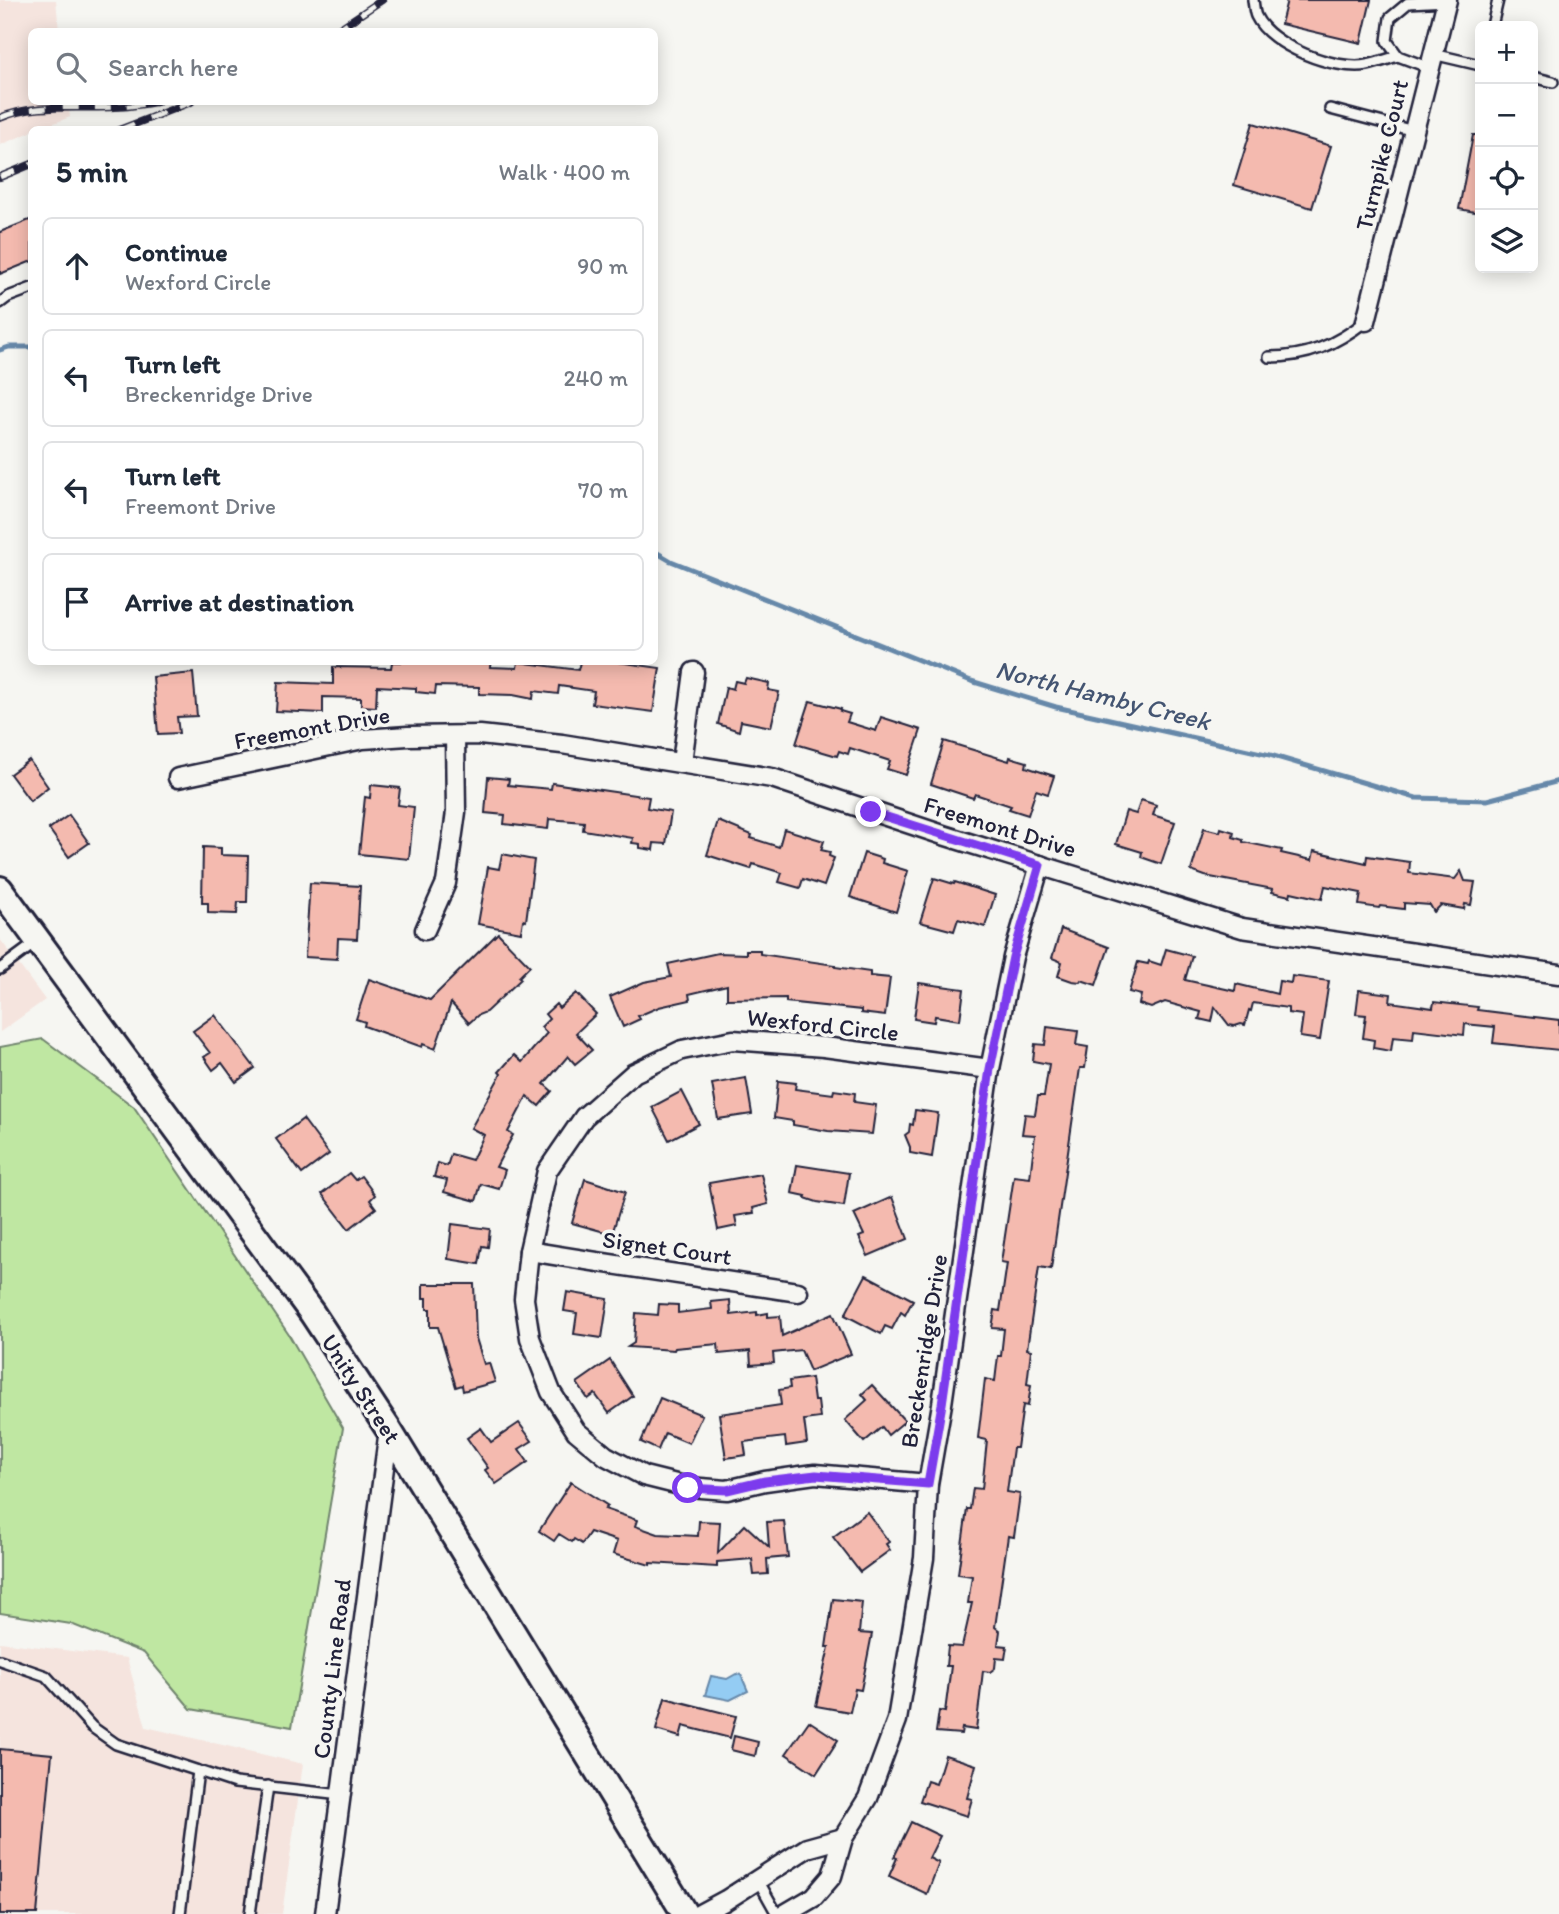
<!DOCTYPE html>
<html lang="en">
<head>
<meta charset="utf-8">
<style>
	:root { --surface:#fff; --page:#f2f2f3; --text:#1f2937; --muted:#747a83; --line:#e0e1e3 }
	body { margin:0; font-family:Itim,sans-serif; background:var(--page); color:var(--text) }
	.controls { position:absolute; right:21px; top:21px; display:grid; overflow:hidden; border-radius:10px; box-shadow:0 4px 18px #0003 }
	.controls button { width:63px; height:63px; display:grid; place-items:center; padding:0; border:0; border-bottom:2px solid var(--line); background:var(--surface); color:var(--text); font:35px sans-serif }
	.stop { position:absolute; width:21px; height:21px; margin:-16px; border:5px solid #7c3aed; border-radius:50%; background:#fff }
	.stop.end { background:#7c3aed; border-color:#fff; box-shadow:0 2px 7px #0008 }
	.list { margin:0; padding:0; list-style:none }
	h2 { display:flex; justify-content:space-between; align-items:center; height:91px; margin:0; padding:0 28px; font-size:30px }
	h2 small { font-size:23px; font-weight:400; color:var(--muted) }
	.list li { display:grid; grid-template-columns:46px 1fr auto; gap:21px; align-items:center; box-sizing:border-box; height:98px; margin:0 14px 14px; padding:0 14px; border:2px solid var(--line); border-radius:10px }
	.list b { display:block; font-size:26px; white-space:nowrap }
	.list p { margin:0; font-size:23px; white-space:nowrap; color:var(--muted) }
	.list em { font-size:23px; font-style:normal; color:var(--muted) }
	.icon { flex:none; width:38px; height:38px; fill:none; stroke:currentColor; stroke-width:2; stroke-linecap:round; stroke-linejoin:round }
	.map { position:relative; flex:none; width:1559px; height:1914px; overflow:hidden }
	.search { position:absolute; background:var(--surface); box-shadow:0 4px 18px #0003; left:28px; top:28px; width:630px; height:77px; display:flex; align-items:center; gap:18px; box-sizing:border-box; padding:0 24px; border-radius:10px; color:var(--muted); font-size:26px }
	.panel { position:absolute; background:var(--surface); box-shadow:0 4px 18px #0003; left:28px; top:126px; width:630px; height:539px; border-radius:10px }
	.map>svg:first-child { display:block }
</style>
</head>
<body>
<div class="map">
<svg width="1559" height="1914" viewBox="0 0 1559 1914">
	<rect width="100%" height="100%" fill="#f6f6f2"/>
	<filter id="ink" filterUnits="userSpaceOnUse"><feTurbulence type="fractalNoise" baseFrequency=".0143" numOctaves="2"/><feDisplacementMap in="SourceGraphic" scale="14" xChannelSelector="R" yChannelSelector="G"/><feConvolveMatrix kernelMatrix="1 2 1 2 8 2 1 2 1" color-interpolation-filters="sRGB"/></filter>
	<g filter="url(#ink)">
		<g fill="#f5e4de">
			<polygon points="0,0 56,0 59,31 32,32 32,102 68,102 70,117 39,129 32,130 31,132 0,145"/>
			<polygon points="0,939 45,1000 0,1032"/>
			<polygon points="0,1642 127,1658 146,1727 303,1764 282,1914 0,1914"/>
		</g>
		<polygon fill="#bfe7a2" stroke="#70846e" stroke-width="2" points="43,1039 134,1107 289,1335 343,1428 292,1727 191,1709 144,1653 71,1624 0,1613 0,1047"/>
		<polygon fill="#94ccf3" stroke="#6688a9" stroke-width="2" points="736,1674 741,1675 748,1691 730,1700 705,1695 711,1676 727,1679"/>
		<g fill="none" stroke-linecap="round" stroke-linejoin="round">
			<g stroke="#6688a9" stroke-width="5">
				<polyline points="0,350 9,347 32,347"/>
				<polyline points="654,551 671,561 971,681 1056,707 1270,755 1416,798 1487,800 1559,781"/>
			</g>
		</g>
		<g fill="#f4baaf" stroke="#22223b" stroke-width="2">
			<polygon points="1287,0 1371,0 1361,43 1281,24"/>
			<polygon points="1253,123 1331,146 1312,208 1234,185"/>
			<polygon points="1473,135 1480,135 1480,213 1459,209"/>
			<polygon points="32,219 32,261 0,274 0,232"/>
			<polygon points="392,662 491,662 490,667 517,668 518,662 578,670 580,662 618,662 660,668 653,712 592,704 594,691 559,686 558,694 534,691 533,699 513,695 479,694 479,687 436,686 435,694 416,692 416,688 377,686 376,707 361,706 361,698 323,697 323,713 276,711 278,682 333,684 333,667 391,668"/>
			<polygon points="193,673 197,716 177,717 179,733 158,734 153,677"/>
			<polygon points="746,678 769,683 768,690 779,692 771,727 741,721 739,731 718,724 726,687 733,689 735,681 744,683"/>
			<polygon points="810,701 841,709 840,711 850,714 847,722 876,731 881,717 921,730 906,775 887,769 890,761 850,748 848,754 839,751 837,756 796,744"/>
			<polygon points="944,741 1009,761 1010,757 1027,762 1026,767 1054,776 1048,794 1036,790 1028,815 1009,809 1011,806 975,794 973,798 931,784"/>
			<polygon points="29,760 48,787 30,801 10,774"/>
			<polygon points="488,777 509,779 508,785 551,789 552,783 649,797 647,808 671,812 666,844 654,843 653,850 640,848 640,844 632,843 633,838 583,830 584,822 549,819 548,829 504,824 505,815 485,813"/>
			<polygon points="371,785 400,788 398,805 414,807 409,859 359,854 365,797 370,798"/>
			<polygon points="1141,800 1156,805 1153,815 1175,822 1161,864 1141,857 1142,852 1116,844 1126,811 1136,814"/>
			<polygon points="69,815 89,843 69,857 49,829"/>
			<polygon points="718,821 752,835 751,838 779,847 784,829 824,841 821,850 830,852 829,856 834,858 824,886 803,879 800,888 779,882 782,873 753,864 751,869 707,855"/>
			<polygon points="1204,828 1220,832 1221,828 1234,832 1233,837 1243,840 1243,842 1282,850 1281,853 1312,860 1314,851 1366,863 1367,856 1410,862 1409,873 1455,879 1461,871 1465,881 1475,882 1471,905 1465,904 1464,909 1441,905 1434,912 1430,905 1404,903 1404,909 1380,906 1379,908 1359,905 1361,893 1325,886 1322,899 1291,892 1290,896 1272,892 1273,889 1205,876 1191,871"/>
			<polygon points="203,847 221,848 221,855 248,856 247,902 238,902 237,914 208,913 208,903 202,903"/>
			<polygon points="864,853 883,859 882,863 908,871 896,912 850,897"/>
			<polygon points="502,854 534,860 526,921 523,920 521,932 478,924 488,867 499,869"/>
			<polygon points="934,878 954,884 955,882 995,895 985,927 958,919 954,931 920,922"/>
			<polygon points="310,883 360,886 357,939 338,938 337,959 305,957"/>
			<polygon points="1061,929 1109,947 1096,985 1081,980 1080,982 1072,981 1058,976 1062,962 1052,958"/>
			<polygon points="498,933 530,966 519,977 521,979 486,1012 478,1015 469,1023 451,1003 435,1049 423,1044 422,1047 364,1026 365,1022 356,1019 369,979 430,1000"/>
			<polygon points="1166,949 1192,956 1185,980 1235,991 1236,984 1277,994 1279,981 1291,983 1292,976 1329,981 1320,1040 1300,1037 1303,1015 1288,1013 1288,1008 1253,1003 1251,1011 1249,1010 1245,1025 1241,1024 1235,1026 1229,1025 1215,1007 1212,1022 1199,1019 1201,1012 1165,1002 1151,1008 1139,1004 1141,995 1129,992 1138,962 1148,964 1149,961 1161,965"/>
			<polygon points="746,950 760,950 760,954 835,965 835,967 870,972 870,976 890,978 885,1016 861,1013 861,1010 786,1002 786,998 727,999 727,985 689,994 690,1000 659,1007 638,1016 640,1019 623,1027 610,997 644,982 671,977 668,964 718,953 746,954"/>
			<polygon points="919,983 964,989 960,1020 935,1016 934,1022 914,1019"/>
			<polygon points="1359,990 1391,994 1390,1002 1433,1008 1434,1002 1478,1007 1477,1010 1559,1020 1559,1050 1493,1043 1495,1027 1465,1024 1464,1035 1414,1029 1413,1039 1393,1037 1391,1051 1373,1048 1374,1040 1363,1038 1366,1015 1356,1014"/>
			<polygon points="576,993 596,1014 576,1033 592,1050 575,1064 568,1056 544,1084 552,1091 539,1106 527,1096 508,1132 513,1135 496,1167 505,1170 499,1189 481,1184 476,1201 444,1192 447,1180 434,1177 438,1163 447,1166 451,1154 472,1160 484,1135 471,1128 501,1074 499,1072 514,1055 522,1062 547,1033 541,1027 549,1019 545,1014 556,1004 559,1008"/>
			<polygon points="215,1015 255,1068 236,1082 222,1063 213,1070 204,1057 210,1053 193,1031"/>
			<polygon points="1047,1027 1078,1031 1076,1045 1088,1047 1085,1068 1080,1068 1051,1269 1039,1267 1027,1349 1031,1350 1027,1384 1031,1385 1028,1406 1023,1405 1017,1448 1013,1448 1007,1492 1020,1494 1014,1537 1008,1536 995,1627 1000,1631 998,1645 1007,1646 1005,1659 996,1658 995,1668 990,1672 983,1671 976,1730 962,1728 961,1734 936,1732 939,1711 945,1712 951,1666 946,1666 948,1646 962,1647 972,1603 968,1603 972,1576 958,1574 967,1509 970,1509 973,1488 982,1489 987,1440 978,1438 985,1379 995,1381 998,1356 1001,1356 1004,1329 992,1328 995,1310 1000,1311 1007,1263 1001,1262 1014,1176 1030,1178 1035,1135 1022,1134 1025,1114 1035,1115 1038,1096 1044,1096 1049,1064 1033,1061 1035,1044 1045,1045"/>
			<polygon points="746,1078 752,1114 718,1119 712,1084"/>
			<polygon points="778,1081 796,1083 795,1089 833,1094 834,1090 855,1093 854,1102 876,1105 872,1134 828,1131 793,1125 793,1121 774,1118"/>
			<polygon points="682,1091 699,1124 669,1140 652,1107"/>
			<polygon points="915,1110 938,1113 932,1157 910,1153 910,1147 905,1135 909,1132 910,1124 913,1125"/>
			<polygon points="303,1119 329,1154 302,1174 276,1139"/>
			<polygon points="797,1165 849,1173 844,1206 817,1202 805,1198 806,1196 792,1193"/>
			<polygon points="349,1173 355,1180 361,1176 375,1195 370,1200 376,1208 349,1229 322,1194"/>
			<polygon points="761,1174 768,1204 753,1208 754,1213 735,1216 737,1226 718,1230 709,1183"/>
			<polygon points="585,1179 625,1192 612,1234 572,1223"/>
			<polygon points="892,1197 908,1239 868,1256 859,1237 864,1235 854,1214"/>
			<polygon points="452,1224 490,1229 488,1247 482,1246 479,1264 448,1259"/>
			<polygon points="866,1275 913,1300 905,1315 901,1312 892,1329 885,1326 881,1334 845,1315"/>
			<polygon points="423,1284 474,1284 476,1338 484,1364 489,1363 495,1382 463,1391 462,1385 456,1387 438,1327 430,1327 430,1309 427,1309 427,1298 423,1298"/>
			<polygon points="567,1292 608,1299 602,1338 574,1334 577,1313 564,1311"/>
			<polygon points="730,1300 731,1315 757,1312 757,1315 768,1313 768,1317 780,1316 782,1336 833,1313 851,1354 810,1371 801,1350 773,1353 774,1363 751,1365 750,1351 719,1354 718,1344 675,1348 674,1350 628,1347 634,1343 636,1313 658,1315 659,1304 678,1305 678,1313 712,1309 711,1302"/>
			<polygon points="610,1360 633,1396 609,1413 595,1394 588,1399 577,1383"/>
			<polygon points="811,1378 814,1401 818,1401 820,1418 804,1420 807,1443 786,1446 785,1437 744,1442 746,1455 726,1458 719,1414 781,1405 779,1390 790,1388 789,1381"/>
			<polygon points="872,1385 905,1421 888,1435 882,1427 864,1442 845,1420 867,1400 862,1394"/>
			<polygon points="660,1398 702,1415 689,1443 665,1433 658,1450 641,1442"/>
			<polygon points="519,1423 532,1441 519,1449 528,1462 496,1484 485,1470 488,1468 467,1438 481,1428 491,1442"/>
			<polygon points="571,1482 608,1506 605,1509 637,1520 635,1526 658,1534 698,1536 699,1521 720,1522 718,1553 745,1525 769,1547 767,1522 784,1521 788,1557 767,1559 768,1574 754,1575 752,1559 717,1562 717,1567 650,1563 650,1565 613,1554 617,1541 590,1532 582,1544 574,1539 572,1542 559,1534 554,1541 539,1531"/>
			<polygon points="867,1512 889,1542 886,1544 890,1550 860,1572 833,1537"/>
			<polygon points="833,1599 862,1602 859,1633 872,1634 861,1690 855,1689 850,1712 816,1706 829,1647 826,1647"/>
			<polygon points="665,1698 736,1716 730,1738 683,1726 680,1737 656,1730"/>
			<polygon points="809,1721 838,1740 816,1774 786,1754"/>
			<polygon points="734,1736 758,1742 755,1756 731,1750"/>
			<polygon points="0,1749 52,1754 37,1914 0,1914"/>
			<polygon points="945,1755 976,1765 967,1798 972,1799 967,1816 920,1801 927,1781 936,1784"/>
			<polygon points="911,1822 940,1836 929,1858 939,1863 927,1894 889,1876 897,1858 894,1857"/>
		</g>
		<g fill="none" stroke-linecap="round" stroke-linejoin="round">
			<g stroke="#22223b" stroke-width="14">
				<g id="lane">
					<path d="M1253 0C1254 5 1254 12 1256 16 1270 46 1335 71 1367 65 1377 63 1388 59 1398 56"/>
					<polyline points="1492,26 1498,0"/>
					<polyline points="1433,54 1480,65"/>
					<polyline points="1430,68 1398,56 1387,41 1390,18 1408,3 1447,1"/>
					<polyline points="1533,77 1553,82"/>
					<polyline points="1330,109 1414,131"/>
					<polyline points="0,303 8,297 32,288"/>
					<path d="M1269 357C1308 357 1335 345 1366 321"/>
					<polyline points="0,969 38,941"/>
					<polyline points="0,1660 46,1676 92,1727 116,1744 235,1783 341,1795"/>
					<polyline points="758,1880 777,1914"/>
					<polyline points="180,1914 198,1771"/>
					<polyline points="250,1914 268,1786"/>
				</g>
			</g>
			<g stroke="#22223b" stroke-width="23">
				<g id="street">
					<polyline points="1366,321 1447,0"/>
					<polyline points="682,762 694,672"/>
					<polyline points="178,778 363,739 408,736 480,735 562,744 772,778 943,835 1242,928 1559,974"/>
					<polyline points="425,930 446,883 456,812 455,736"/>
					<path d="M529 1251C618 1266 708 1278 798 1292"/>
					<polyline points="928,1484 815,1474 765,1481 727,1490 688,1487 644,1476 606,1456 576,1431 551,1392 530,1338 524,1299 529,1251 547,1171 584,1117 634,1073 682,1050 733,1040 824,1047 990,1069"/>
					<polyline points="325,1914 389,1430"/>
					<polyline points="700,1914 726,1900 807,1848 843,1838"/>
					<polyline points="785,1914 814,1897 832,1876 843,1838 868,1798 897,1720 924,1558 928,1484 942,1404 990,1069 1013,957 1040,865"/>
				</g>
			</g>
			<g stroke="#22223b" stroke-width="30">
				<polyline id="secondary" points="0,889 312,1313 389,1430 685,1914"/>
			</g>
			<use href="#lane" stroke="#f6f6f2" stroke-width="9"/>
			<use href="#street" stroke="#f6f6f2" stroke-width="18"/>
			<use href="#secondary" stroke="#f6f6f2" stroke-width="24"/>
			<g stroke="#22223b" stroke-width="8">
				<g id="rail">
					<polyline points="334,32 382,0"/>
					<path d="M0 118C34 103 77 109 114 107 128 107 143 104 157 102"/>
					<polyline points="119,130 191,102"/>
					<polyline points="0,177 32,164"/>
				</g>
			</g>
			<use href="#rail" stroke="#f6f6f2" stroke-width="5" stroke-dasharray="16" stroke-linecap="butt"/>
		</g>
	</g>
	<g fill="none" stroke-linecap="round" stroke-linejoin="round" filter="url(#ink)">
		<polyline stroke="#7c3aed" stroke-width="9" points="688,1488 727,1490 765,1481 816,1475 928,1484 942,1404 990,1069 1013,957 1040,865 871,812"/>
	</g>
	<g text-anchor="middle" stroke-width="7" stroke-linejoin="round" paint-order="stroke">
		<g font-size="24" fill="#22223b" stroke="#f6f6f2">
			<text transform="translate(1382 155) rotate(-76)" y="8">Turnpike Court</text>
			<text transform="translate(312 728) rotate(-10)" y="8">Freemont Drive</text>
			<text transform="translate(1000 827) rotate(17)" y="8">Freemont Drive</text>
			<text transform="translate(823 1025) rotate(6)" y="8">Wexford Circle</text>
			<text transform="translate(667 1248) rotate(8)" y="8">Signet Court</text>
			<text transform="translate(924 1351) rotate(-81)" y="8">Breckenridge Drive</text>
			<text transform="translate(361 1389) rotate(57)" y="8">Unity Street</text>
			<text transform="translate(332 1669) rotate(-83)" y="8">County Line Road</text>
		</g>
		<g font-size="26" font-style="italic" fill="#445572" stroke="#f6f6f2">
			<text transform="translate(1103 695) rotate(14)" y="9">North Hamby Creek</text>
		</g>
	</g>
</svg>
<div class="controls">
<button>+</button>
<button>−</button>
<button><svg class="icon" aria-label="locate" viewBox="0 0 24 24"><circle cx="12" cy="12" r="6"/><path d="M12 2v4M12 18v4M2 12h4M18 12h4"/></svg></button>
<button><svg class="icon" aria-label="layers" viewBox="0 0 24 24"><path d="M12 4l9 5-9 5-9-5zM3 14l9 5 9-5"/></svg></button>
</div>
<div class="stop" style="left:688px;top:1488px"></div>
<div class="stop end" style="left:871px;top:812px"></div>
<div class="search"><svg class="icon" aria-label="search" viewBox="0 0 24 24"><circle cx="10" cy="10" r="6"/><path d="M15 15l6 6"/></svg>Search here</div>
<section class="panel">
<h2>5 min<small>Walk · 400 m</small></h2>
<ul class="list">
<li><svg class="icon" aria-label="ahead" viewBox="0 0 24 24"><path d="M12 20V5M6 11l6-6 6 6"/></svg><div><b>Continue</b><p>Wexford Circle</p></div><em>90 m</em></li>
<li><svg class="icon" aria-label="left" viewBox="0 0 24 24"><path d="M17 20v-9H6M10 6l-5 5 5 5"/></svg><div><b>Turn left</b><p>Breckenridge Drive</p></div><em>240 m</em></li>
<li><svg class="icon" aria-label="left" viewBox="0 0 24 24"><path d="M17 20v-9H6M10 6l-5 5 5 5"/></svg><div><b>Turn left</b><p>Freemont Drive</p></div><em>70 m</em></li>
<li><svg class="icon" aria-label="arrive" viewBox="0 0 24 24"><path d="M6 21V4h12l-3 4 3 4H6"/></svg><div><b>Arrive at destination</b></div></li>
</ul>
</section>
</div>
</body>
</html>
